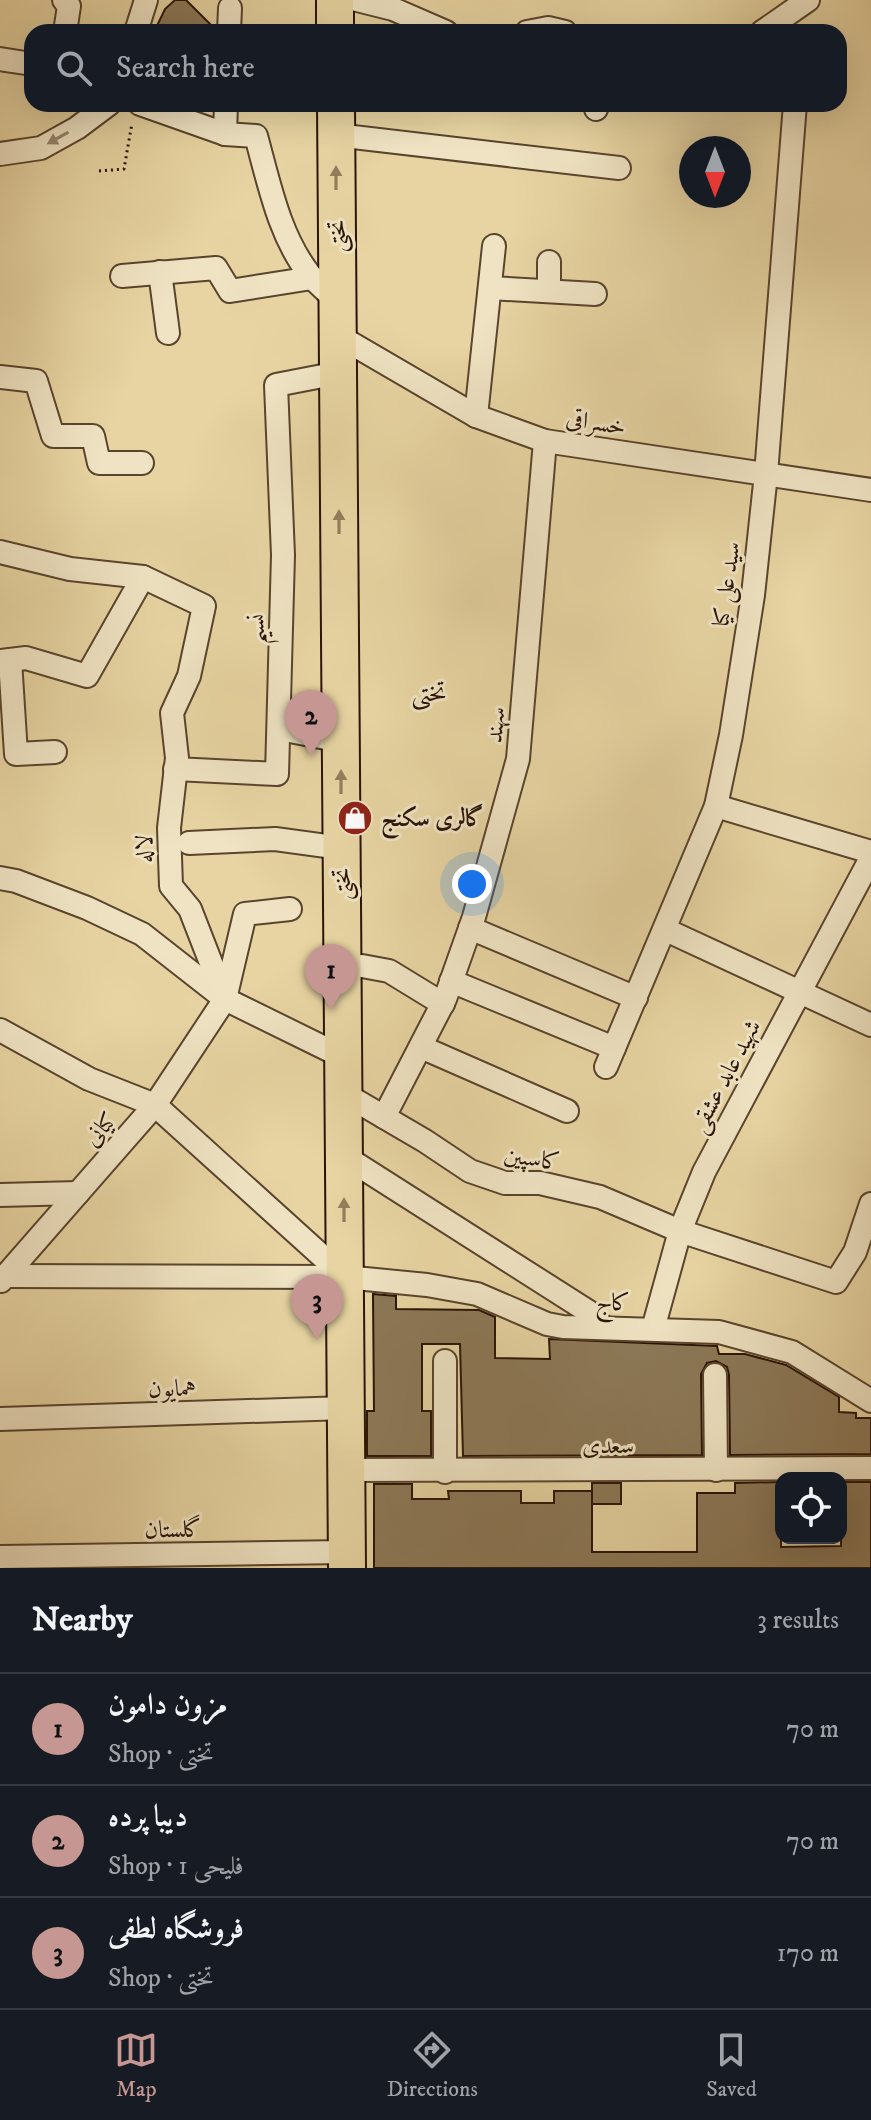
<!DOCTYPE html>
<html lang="en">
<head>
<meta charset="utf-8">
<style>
	:root { --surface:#171b24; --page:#20242c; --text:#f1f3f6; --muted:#9ea1a6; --line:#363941; --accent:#c59692 }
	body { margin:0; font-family:"IM FELL DW Pica",Amiri,serif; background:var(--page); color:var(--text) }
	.controls { position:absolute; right:24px; bottom:24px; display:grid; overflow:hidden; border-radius:16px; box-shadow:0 8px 32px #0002 }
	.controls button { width:72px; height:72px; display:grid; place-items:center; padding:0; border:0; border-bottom:2px solid var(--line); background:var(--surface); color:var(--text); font:40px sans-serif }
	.compass { position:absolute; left:679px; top:136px; width:72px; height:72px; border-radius:50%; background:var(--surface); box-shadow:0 8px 32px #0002; rotate:180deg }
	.you { position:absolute; left:472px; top:884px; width:28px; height:28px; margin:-20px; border:6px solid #fff; border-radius:50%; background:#1a73e8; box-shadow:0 0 0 12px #1a73e833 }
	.badge { display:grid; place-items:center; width:52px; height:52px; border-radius:50%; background:var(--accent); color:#111; font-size:26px; font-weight:700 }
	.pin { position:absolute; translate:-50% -66px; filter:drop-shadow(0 2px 4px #0008) }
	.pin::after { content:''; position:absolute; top:42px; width:28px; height:24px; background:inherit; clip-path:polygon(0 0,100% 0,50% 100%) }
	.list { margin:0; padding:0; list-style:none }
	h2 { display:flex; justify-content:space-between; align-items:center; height:104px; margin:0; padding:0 32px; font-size:34px }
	h2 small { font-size:26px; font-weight:400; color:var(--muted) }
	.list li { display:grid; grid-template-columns:52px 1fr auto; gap:24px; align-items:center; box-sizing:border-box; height:112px; padding:0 32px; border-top:2px solid var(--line) }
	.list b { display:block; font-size:30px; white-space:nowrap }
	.list p { margin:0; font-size:26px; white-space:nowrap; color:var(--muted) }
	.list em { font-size:26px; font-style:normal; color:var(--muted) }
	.icon { flex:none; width:44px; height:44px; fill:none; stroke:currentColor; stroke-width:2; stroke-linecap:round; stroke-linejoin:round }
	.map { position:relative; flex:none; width:871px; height:1568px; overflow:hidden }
	.search { position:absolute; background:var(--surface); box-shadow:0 8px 32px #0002; left:24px; right:24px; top:24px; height:88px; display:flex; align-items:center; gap:20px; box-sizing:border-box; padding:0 28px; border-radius:24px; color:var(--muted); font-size:30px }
	.sheet { height:440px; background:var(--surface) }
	nav { display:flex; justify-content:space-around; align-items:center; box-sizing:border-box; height:112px; border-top:2px solid var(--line); background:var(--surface); font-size:22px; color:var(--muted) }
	nav a { display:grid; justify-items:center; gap:4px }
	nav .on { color:var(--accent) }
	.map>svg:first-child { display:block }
</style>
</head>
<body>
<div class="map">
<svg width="871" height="1568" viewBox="0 0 871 1568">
	<rect width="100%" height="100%" fill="#e7d4a2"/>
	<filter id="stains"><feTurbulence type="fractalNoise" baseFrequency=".0025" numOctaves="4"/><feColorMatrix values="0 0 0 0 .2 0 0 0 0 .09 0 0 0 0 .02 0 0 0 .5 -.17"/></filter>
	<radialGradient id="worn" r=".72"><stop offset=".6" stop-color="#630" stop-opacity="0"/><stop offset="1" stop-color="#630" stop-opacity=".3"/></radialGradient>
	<g fill="#8c7857" stroke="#2a1406" stroke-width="2">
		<polygon points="175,0 186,0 215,29 215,32 154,32 165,9"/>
		<polygon points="373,1294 396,1296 396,1309 479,1310 495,1317 495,1358 550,1359 549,1339 717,1346 719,1354 745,1354 786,1365 839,1397 839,1412 856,1413 856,1418 871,1418 871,1454 730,1455 729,1375 727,1367 716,1361 707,1363 701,1374 702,1455 463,1456 460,1344 422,1344 422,1411 431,1411 431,1456 367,1456 367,1411 374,1411"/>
		<polygon points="781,1482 781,1547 841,1546 841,1482 871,1482 871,1568 374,1568 374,1484 412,1484 412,1499 449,1499 448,1491 521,1491 521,1503 554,1503 554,1491 592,1491 592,1552 697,1552 697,1493 735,1493 735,1483"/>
		<rect x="592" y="1483" width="29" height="21"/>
	</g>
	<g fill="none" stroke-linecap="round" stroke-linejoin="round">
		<g stroke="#59442d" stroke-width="26">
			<g id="street">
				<polyline points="64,0 69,6 65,32"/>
				<polyline points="357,0 393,9 446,32"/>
				<polyline points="136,32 146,0"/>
				<polyline points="229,32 230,8"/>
				<polyline points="527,32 548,28 565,32"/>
				<polyline points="762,32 808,0"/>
				<polyline points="0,59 32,64"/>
				<path d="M140 104 225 134 256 136C269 183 279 236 310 275 318 285 328 292 337 301"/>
				<polyline points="595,104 596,109"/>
				<polyline points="225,134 226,104"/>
				<polyline points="336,135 619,168"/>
				<polyline points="0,154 41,148 77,128 109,104"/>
				<polyline points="160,272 168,333"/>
				<polyline points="122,276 216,268 230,291 312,278"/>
				<polyline points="490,288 595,294"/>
				<polyline points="549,291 549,262"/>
				<polyline points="337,335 476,416 545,441 871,490"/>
				<polyline points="0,377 36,381 53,436 93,436 99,463 142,463"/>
				<polyline points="476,416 494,246"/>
				<polyline points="0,552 70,569 143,577 204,606 189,676 172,713 177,758 169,828 171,886 190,909 225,999"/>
				<polyline points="10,660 16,754 55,752"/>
				<polyline points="0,661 26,658 87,676 143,577"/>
				<polyline points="280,729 341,741"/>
				<polyline points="175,769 277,774 283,555 276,385 338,373"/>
				<polyline points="716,806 871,852"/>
				<polyline points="189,843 275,839 341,848"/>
				<polyline points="0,878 16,881 87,908 142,934 225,999 343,1057"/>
				<polyline points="470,928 636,998"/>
				<polyline points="666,930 871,1025"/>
				<polyline points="362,966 389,971 443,1004"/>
				<polyline points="451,981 614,1048"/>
				<polyline points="0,1030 89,1079 155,1105 345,1277"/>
				<polyline points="421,1047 567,1111"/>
				<polyline points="606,1067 716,806 731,735 753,595 766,474 795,104"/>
				<polyline points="343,1093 425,1141 470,1171 505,1183 540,1183 600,1197 680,1231 836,1282 855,1252 871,1204"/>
				<polyline points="384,1117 445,999 474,917 518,759 545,441"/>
				<polyline points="344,1156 589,1312 604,1328"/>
				<polyline points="0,1195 78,1193"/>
				<polyline points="5,1276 345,1277 427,1285 477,1294 547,1324 563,1327 719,1332 792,1352 871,1401"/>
				<polyline points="1,1281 155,1105 225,999 245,914 290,909"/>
				<polyline points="653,1329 680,1231 704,1172 871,858"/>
				<polyline points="445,1361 445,1472"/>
				<polyline points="715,1375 716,1470"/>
				<polyline points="0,1419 346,1408"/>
				<polyline points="346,1470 871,1468"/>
				<polyline points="0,1557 347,1552"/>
			</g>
		</g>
		<g stroke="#2a1406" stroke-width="40">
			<g id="primary">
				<polyline points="335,0 335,32"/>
				<polyline points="336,104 347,1568"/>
			</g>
		</g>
		<polyline stroke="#2a1406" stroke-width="3" stroke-dasharray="2 4" stroke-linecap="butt" points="99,171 124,169 132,123"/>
		<use href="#street" stroke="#efe3c3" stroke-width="22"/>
		<use href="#primary" stroke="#e7d4a2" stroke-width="36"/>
	</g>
	<defs><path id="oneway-solid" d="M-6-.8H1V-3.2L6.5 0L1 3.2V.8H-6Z" transform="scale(2)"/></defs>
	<use fill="#96866e" href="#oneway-solid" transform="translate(58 138) rotate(151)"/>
	<g fill="#927e5c">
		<use href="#oneway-solid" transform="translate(336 178) rotate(-90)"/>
		<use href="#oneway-solid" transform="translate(339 522) rotate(-90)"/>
		<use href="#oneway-solid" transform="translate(341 782) rotate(-90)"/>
		<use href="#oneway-solid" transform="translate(344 1210) rotate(-90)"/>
	</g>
	<defs>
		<g id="shop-disc" transform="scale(1.8)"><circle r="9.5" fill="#8f2418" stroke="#efe3c3"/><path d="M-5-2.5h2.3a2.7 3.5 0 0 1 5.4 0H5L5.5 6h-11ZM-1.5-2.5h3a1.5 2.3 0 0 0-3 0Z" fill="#fff"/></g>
	</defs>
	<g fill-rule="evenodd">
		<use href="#shop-disc" x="355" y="818"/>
	</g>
	<g text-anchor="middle" stroke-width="6" stroke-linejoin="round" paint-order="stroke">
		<g font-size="24" fill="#2a1406" stroke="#efe3c3">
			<text transform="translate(337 236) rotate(-90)" y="8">تختی</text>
			<text transform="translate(596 422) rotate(9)" y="8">خسراقی</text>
			<text transform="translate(726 584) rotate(-82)" y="8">سید علی کیا</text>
			<text transform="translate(256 629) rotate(-89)" y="8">نسیم</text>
			<text transform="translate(495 725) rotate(-85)" y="8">سهند</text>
			<text transform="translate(144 849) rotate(-91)" y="8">لاله</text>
			<text transform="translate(342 884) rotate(-91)" y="8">تختی</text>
			<text transform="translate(725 1076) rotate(-62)" y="8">شهید عابد عشقی</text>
			<text transform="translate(100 1129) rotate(-49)" y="8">کیانی</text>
			<text transform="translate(532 1158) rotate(9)" y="8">کاسپین</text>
			<text transform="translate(613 1302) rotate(2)" y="8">کاج</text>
			<text transform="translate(172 1388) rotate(-2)" y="8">همایون</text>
			<text x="608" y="1453">سعدی</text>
			<text transform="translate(173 1529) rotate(-1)" y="8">گلستان</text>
		</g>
		<g font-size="24" font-weight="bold" fill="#2a1406" stroke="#efe3c3" text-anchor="start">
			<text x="381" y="826">گالری سکنج</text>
		</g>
		<g font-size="26" fill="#2a1406" stroke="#efe3c3">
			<text x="429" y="701">تختی</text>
		</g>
	</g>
	<rect width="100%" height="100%" filter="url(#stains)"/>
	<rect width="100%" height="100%" fill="url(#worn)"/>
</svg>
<div class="controls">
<button><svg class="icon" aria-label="locate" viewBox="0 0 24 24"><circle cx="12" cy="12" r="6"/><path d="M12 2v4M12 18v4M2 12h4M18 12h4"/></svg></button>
</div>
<svg class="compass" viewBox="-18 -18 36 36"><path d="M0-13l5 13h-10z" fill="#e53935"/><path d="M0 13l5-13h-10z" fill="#9ea1a6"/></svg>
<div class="you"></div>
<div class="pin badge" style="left:331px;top:1010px">1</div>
<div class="pin badge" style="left:311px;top:756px">2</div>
<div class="pin badge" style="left:317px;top:1340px">3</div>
<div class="search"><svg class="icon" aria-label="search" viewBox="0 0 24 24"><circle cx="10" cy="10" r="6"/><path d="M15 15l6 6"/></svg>Search here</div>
</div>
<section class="sheet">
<h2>Nearby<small>3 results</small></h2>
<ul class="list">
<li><span class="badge">1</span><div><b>مزون دامون</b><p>Shop · تختی</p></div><em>70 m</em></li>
<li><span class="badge">2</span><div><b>دیبا پرده</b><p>Shop · فلیحی 1</p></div><em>70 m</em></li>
<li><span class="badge">3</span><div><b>فروشگاه لطفی</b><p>Shop · تختی</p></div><em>170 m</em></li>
</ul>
</section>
<nav>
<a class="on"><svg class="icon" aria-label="map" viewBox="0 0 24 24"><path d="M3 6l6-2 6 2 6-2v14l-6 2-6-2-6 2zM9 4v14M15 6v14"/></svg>Map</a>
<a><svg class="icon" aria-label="directions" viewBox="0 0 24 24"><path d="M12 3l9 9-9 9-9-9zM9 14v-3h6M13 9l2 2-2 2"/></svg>Directions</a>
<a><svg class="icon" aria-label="saved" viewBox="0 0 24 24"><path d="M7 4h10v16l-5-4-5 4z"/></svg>Saved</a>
</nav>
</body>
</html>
